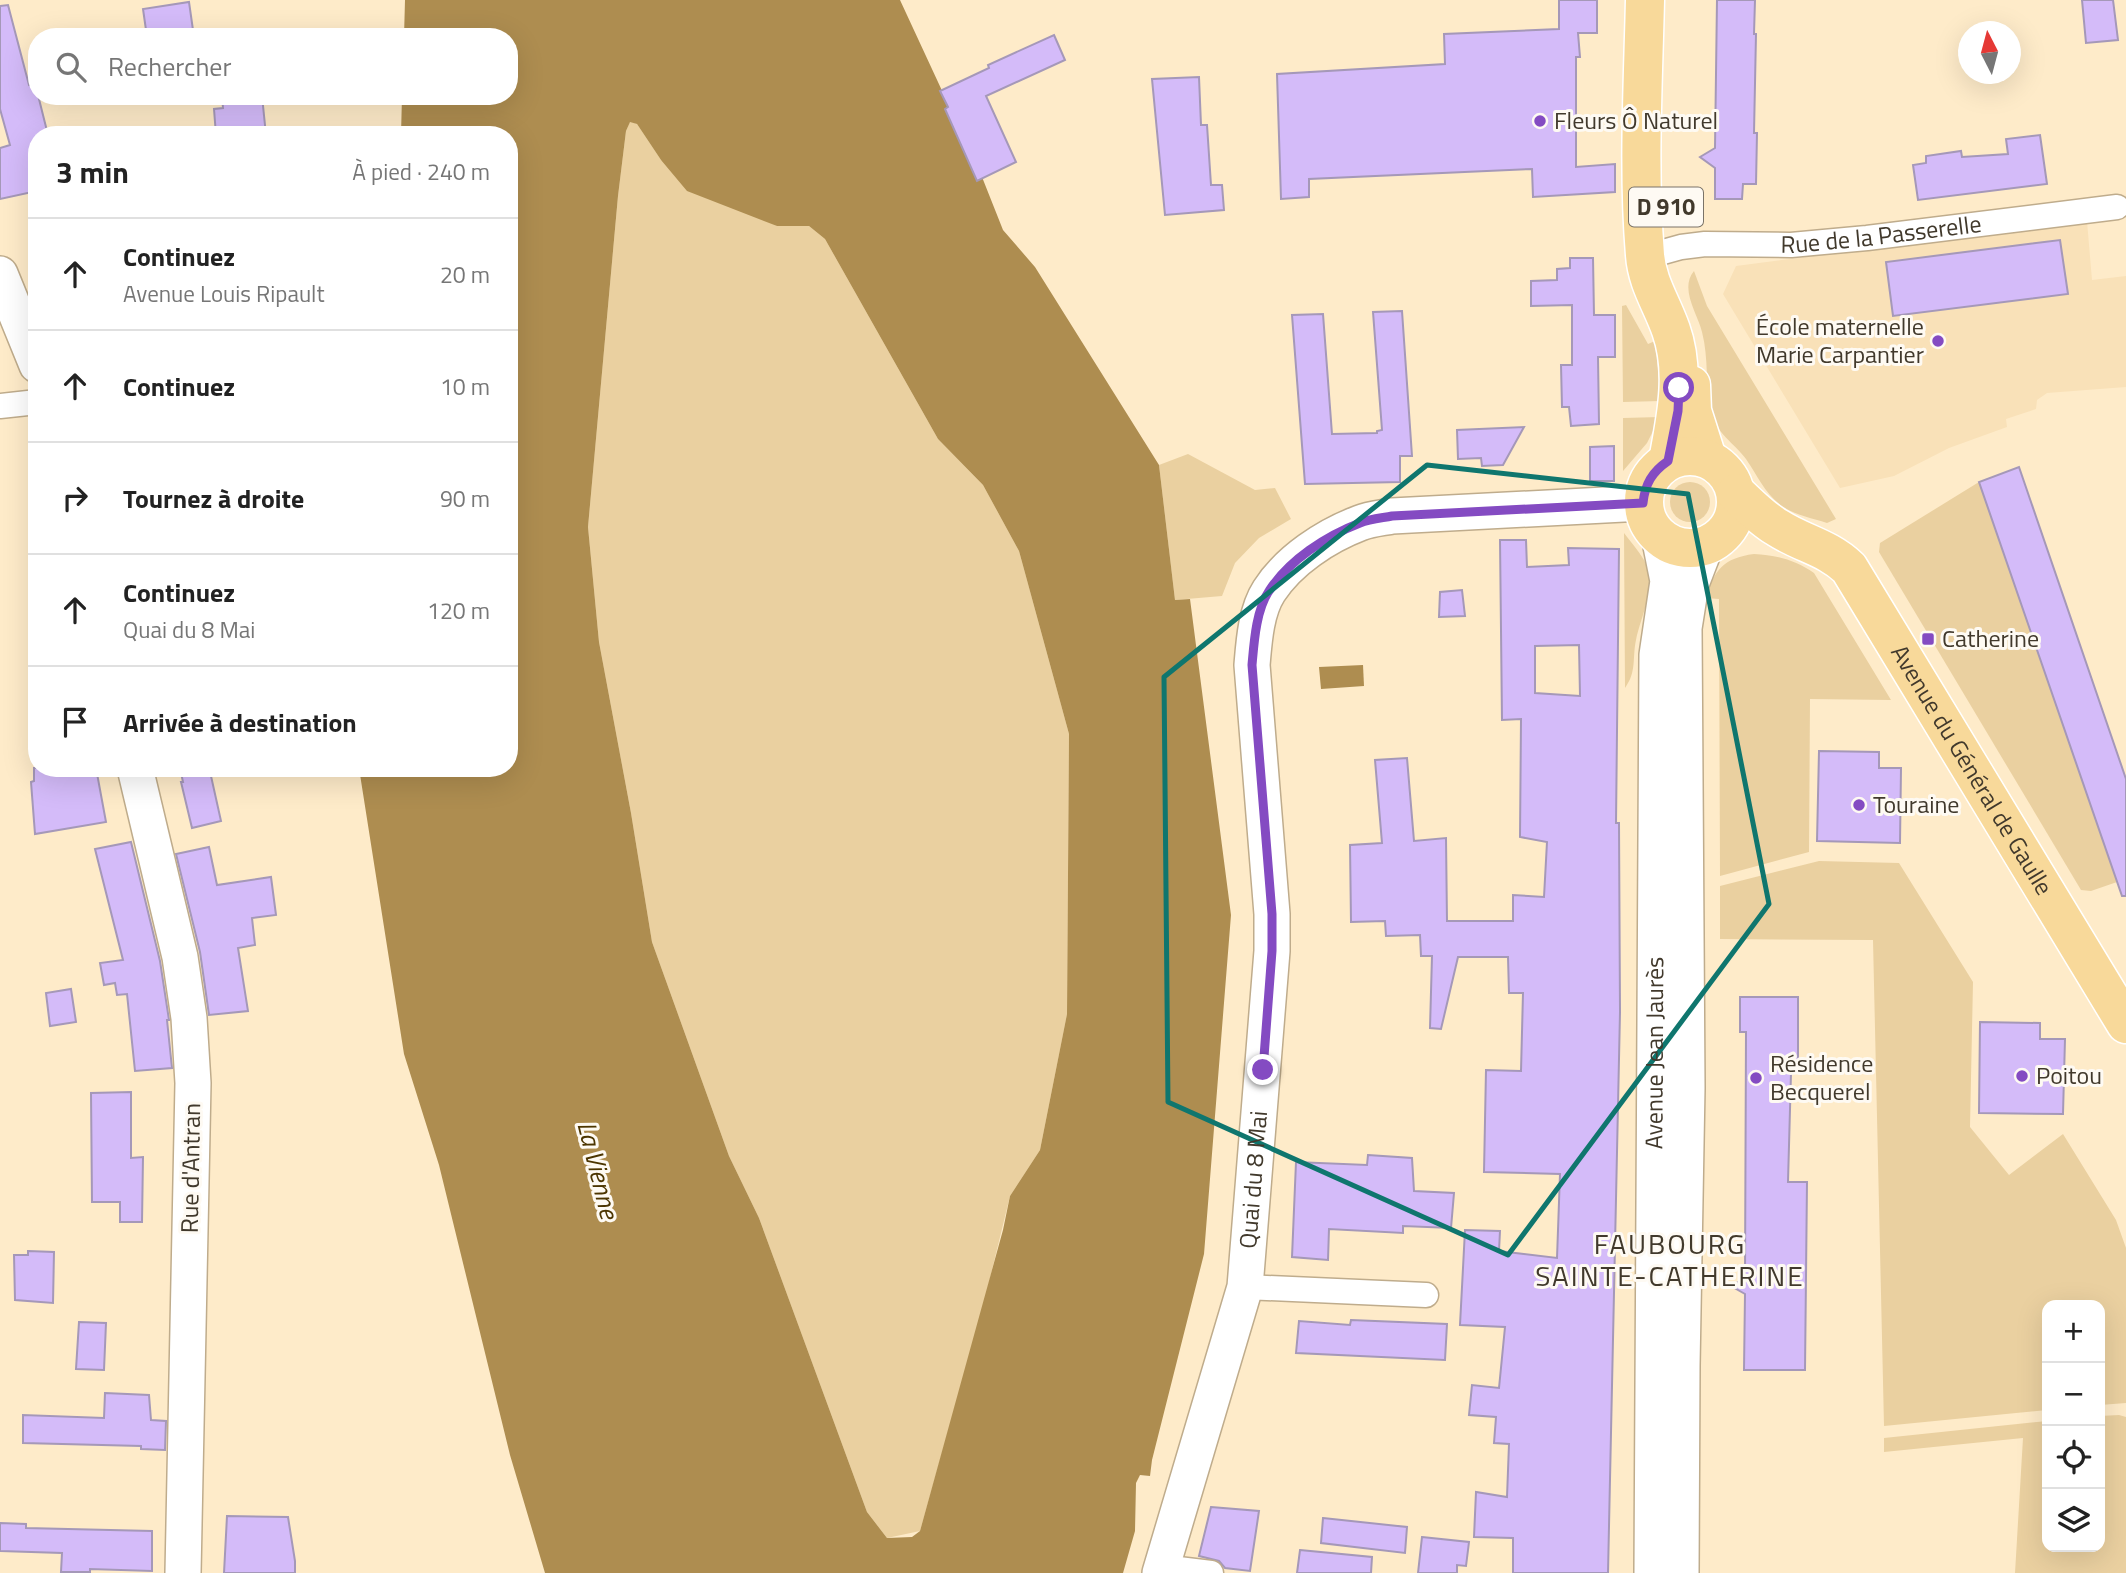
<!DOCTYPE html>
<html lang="fr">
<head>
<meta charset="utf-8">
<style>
	:root { --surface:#fff; --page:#f2f2f2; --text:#222; --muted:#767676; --line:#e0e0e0 }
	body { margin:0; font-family:"Titillium Web",sans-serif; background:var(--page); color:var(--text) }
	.controls { position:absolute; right:21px; bottom:21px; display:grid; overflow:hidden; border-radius:14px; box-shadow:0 7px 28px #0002 }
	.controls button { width:63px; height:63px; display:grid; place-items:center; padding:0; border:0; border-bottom:2px solid var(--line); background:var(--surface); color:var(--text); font:35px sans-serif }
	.compass { position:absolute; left:1958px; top:21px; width:63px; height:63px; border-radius:50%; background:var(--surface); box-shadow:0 7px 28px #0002; rotate:354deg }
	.stop { position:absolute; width:21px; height:21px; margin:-16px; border:5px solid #844bc2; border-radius:50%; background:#fff }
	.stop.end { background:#844bc2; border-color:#fff; box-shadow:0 2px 7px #0008 }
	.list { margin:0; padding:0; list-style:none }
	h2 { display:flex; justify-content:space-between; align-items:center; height:91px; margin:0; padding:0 28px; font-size:30px }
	h2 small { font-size:23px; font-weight:400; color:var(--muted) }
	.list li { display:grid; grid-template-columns:46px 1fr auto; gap:21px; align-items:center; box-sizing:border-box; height:112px; padding:0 28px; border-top:2px solid var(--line) }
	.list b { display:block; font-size:26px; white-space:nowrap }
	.list p { margin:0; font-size:23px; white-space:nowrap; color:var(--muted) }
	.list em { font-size:23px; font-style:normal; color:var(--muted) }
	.icon { flex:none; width:38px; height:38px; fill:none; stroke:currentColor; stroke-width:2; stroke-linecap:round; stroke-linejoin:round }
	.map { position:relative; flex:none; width:2126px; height:1573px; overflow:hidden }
	.search { position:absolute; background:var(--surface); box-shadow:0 7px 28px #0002; left:28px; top:28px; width:490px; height:77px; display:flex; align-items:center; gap:18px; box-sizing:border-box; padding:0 24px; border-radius:28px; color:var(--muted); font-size:26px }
	.panel { position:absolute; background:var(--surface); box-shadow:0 7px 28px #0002; left:28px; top:126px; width:490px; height:651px; border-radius:28px }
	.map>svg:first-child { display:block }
</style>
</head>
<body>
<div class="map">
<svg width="2126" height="1573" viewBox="0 0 2126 1573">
	<rect width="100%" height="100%" fill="#feebc9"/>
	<polygon fill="#f9e1b8" points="2087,221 2092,280 2126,276 2126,387 2047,393 2037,400 2036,409 2006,419 2007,427 1949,448 1894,476 1840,488 1723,294 1736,266"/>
	<g fill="#ead0a0">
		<polygon points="630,121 637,124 661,160 777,226 809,226 825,239 938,439 983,485 1019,551 1069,734 1067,1014 1040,1150 1010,1196 982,1311 920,1531 887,1538 867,1512 759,1218 729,1156 652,942 631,813 599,642 588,527 618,196 626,131"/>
		<path d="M1694 271 1707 306 1836 519 1827 523C1812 518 1794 515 1782 506 1764 493 1758 476 1746 459 1734 443 1716 433 1711 412 1705 386 1709 359 1702 332 1698 314 1679 289 1694 271Z"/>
		<polygon points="1626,305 1648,344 1655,341 1661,401 1623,402 1622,306"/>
		<polygon points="1660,417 1647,443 1623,471 1623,418"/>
		<polygon points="1188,454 1255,490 1275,488 1291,519 1259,538 1235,563 1222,596 1175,600 1159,465"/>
		<circle cx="1690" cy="502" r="20"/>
		<polygon points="1979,482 2117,882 2091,891 2081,890 1879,552 1880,543"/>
		<path d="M1624 533C1630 541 1638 550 1644 560 1658 585 1641 615 1636 640 1632 659 1637 671 1625 688Z"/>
		<path d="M1754 554C1776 555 1795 560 1814 573L1891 700 1810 699 1809 852 1720 876 1719 599 1705 598C1715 570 1723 558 1754 554Z"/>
		<polygon points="1819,861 1899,863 1973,982 1970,1127 2009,1175 2063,1134 2116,1220 2126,1248 2126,1403 2100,1405 2100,1305 2047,1305 2047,1410 1884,1426 1873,940 1720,939 1720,886"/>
		<polygon points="2119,1415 2126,1417 2126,1573 2015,1573 2023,1438 1884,1452 1884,1438 2047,1421 2047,1547 2100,1547 2100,1416"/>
	</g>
	<g fill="#ae8d50" fill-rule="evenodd">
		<path d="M405 0H900L982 177 1003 230 1035 267 1159 465 1175 600 1190 599 1231 915 1204 1254 1152 1460 1150 1476 1140 1475 1136 1483 1135 1531 1123 1573H545L510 1455 439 1165 404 1054 359 768H509V135H401L402 96H509V37H404ZM630 122 637 124 661 160 687 191 777 226H809L825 239 938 439 983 485 1019 551 1069 734 1067 1014 1040 1150 1010 1196 1003 1230 920 1531 912 1537 887 1538 867 1512 759 1218 729 1156 652 942 631 813 599 642 588 527 618 196 626 131Z"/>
		<polygon points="1363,665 1364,686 1321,689 1319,667"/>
	</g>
	<g fill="#d4bbf9" stroke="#a598b8" stroke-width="2" fill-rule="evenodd">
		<polygon points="1559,0 1597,0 1597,33 1578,33 1580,57 1576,57 1576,167 1615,164 1615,192 1533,197 1532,169 1309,179 1309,197 1281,199 1277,74 1445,64 1444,34 1559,29"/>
		<polygon points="1717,0 1755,0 1754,34 1756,34 1754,133 1757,133 1756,184 1743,184 1742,199 1715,199 1715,168 1700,157 1715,148"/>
		<polygon points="2082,0 2113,0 2118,40 2086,43"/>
		<polygon points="189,2 194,37 147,37 143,9"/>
		<polygon points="8,5 29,85 35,83 48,135 37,135 37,191 0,199 0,148 10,145 0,109 0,6"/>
		<polygon points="1054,35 1065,60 986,96 1016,162 977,181 945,109 948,107 940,91 989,68 988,65"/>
		<polygon points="1199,77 1201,125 1207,125 1211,185 1222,185 1224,210 1165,215 1152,79"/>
		<polygon points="222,96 262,96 266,135 216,135 214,109 223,108"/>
		<polygon points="2040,135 2047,184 1918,200 1913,165 1926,163 1926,156 1961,151 1962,157 2008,154 2006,139"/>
		<polygon points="2060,240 2068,294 1893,316 1886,262"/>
		<polygon points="1570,258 1593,258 1594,315 1615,315 1615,357 1598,357 1599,424 1571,426 1569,407 1562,407 1561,365 1572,365 1572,305 1531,306 1531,281 1557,280 1557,269 1570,268"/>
		<polygon points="1402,311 1412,456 1400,456 1400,482 1305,484 1292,315 1323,314 1332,434 1377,433 1377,431 1382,430 1373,312"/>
		<polygon points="1524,427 1503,465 1482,466 1481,458 1458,459 1457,430"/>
		<polygon points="1614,446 1614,481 1590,481 1590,447"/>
		<polygon points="2019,467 2126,779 2126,896 2122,896 1979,482"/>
		<path d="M1500 540H1526L1527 567 1569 565 1568 548 1619 549 1616 823H1619L1620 1012 1608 1573H1513V1538L1474 1537 1476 1492 1507 1497 1509 1444 1494 1443 1496 1417 1469 1415 1472 1385 1499 1388 1505 1327 1460 1325 1465 1230 1500 1231 1499 1251 1557 1258 1560 1174 1484 1172 1486 1070 1521 1071 1523 993H1509L1508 957H1458L1441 1029 1430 1028 1432 956H1421L1420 935 1386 936 1385 921 1351 922 1350 845 1382 843 1375 760 1407 758 1414 841 1446 838 1447 921H1513V895L1544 897 1547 842 1520 837 1521 719 1502 720ZM1579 645 1580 696 1535 693V646Z"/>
		<polygon points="1462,590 1465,616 1439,617 1440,592"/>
		<polygon points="1819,751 1879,752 1879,768 1901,768 1900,843 1817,841"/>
		<polygon points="34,768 96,768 106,822 35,834 31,782 34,781"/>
		<polygon points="180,768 205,768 207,776 211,776 221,821 192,828 181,782 183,782"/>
		<polygon points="131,842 160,961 169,1020 167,1020 172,1068 135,1071 127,994 117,995 115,983 104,985 100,963 123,960 95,849"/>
		<polygon points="209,847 217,885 271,877 276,915 252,918 255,945 238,948 248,1011 209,1015 200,952 176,854"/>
		<polygon points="71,989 76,1022 50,1026 46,993"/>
		<polygon points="1740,997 1798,997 1798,1059 1791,1073 1788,1182 1807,1182 1805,1370 1744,1370 1745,1294 1731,1286 1745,1278 1746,1032 1740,1032"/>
		<polygon points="1980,1022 2040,1023 2040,1039 2065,1039 2063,1114 1979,1113"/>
		<polygon points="131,1092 131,1158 143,1157 142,1222 120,1222 120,1202 92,1202 91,1093"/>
		<polygon points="1368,1155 1412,1158 1414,1191 1454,1193 1451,1228 1403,1226 1403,1233 1329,1229 1328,1260 1292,1257 1296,1162 1367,1165"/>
		<polygon points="28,1251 54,1252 53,1303 15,1300 14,1255 28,1255"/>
		<polygon points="1351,1320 1447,1324 1445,1360 1296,1353 1299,1321 1350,1325"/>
		<polygon points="79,1322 106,1323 104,1370 76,1369"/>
		<polygon points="105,1393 149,1395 151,1420 166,1421 165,1450 141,1449 141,1446 23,1443 23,1415 104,1418"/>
		<polygon points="1211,1507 1259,1511 1250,1571 1225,1568 1219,1561 1199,1556"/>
		<polygon points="227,1516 288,1517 295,1561 295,1573 224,1573"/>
		<polygon points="1323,1518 1407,1527 1405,1553 1321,1543"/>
		<polygon points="0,1523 26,1524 26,1528 152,1531 152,1571 90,1569 90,1572 61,1572 62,1553 0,1551"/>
		<polygon points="1422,1537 1469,1542 1466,1566 1457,1565 1457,1573 1418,1573"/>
		<polygon points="1300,1550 1372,1557 1371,1573 1297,1573"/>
	</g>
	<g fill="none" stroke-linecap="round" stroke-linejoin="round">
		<g stroke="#bfac8c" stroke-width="27">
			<g id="street">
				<path id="s1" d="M1645 257 1681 247 1705 244 1791 245 1867 238 2117 207"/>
				<polyline points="0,406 37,402"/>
				<polyline points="1245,1287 1426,1295"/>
				<polyline points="1164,1573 1162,1567 1211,1573"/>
			</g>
		</g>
		<g stroke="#bfac8c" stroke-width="38">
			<g id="secondary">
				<polyline points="0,274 37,365"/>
				<polyline points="135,768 180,957 189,1018 193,1083 183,1573"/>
				<path id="s2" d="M1160 1573 1245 1287 1272 951V914L1252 665C1254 641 1256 611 1269 591 1289 560 1326 536 1360 523 1370 519 1382 518 1392 516L1643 503"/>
				<path id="s3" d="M1652 1573 1657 655 1668 581 1659 536"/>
				<polyline points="1681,1573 1682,1366 1687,1088 1684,628 1691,584 1706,545"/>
			</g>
		</g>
		<g stroke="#fff" stroke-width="41">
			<g id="primary">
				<path d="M1645 0C1643 85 1638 170 1645 255 1647 283 1662 304 1671 330 1686 372 1676 418 1668 461"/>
				<polyline points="1691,385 1692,411 1707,458"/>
				<circle cx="1690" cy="502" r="46"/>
				<path id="s4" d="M1736 493C1749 505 1762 519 1778 528 1803 544 1827 547 1849 568L2126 1024"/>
			</g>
		</g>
		<use href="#street" stroke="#fff" stroke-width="24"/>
		<use href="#secondary" stroke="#fff" stroke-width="35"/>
		<use href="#primary" stroke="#f8d99a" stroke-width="38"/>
	</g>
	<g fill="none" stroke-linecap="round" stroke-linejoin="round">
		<path stroke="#844bc2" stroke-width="9" d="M1263 1070 1272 951V914L1252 665C1254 643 1256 610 1269 591 1289 560 1326 536 1360 523 1370 519 1382 518 1392 516L1643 503C1645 484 1652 472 1668 461L1678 411 1679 388"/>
	</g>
	<path fill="none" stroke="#0f766e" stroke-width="5" stroke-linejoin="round" d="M1427 465 1688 494 1769 904 1508 1255 1168 1102 1164 677Z"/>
	<g fill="#844bc2" stroke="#fefaf3" stroke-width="2.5">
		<circle cx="1540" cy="121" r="7"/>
		<circle cx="1938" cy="341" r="7"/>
		<rect x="1921" y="632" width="14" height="14" rx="3.5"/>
		<circle cx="1859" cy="805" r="7"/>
		<circle cx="2022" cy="1076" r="7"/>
		<circle cx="1756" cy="1078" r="7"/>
	</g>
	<g text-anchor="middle" stroke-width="6" stroke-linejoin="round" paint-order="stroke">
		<rect fill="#fefaf3" stroke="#7a7368" stroke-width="2" x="1629" y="187.5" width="74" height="39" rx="5"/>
		<g font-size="23" font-weight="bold" fill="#41392c">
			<text x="1666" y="215">D 910</text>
		</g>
		<g font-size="24" fill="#41392c" stroke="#fefaf3" text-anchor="start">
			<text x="1554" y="129">Fleurs Ô Naturel</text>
			<text x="1924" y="335" text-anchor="end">École maternelle<tspan x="1924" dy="28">Marie Carpantier</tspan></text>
			<text x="1942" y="647">Catherine</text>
			<text x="1873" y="813">Touraine</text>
			<text x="1770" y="1072">Résidence<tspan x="1770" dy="28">Becquerel</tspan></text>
			<text x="2036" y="1084">Poitou</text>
		</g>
		<g font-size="24" fill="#41392c" stroke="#fefaf3">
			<text dy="8" stroke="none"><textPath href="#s1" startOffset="238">Rue de la Passerelle</textPath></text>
			<text dy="8" stroke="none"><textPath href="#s4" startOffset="373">Avenue du Général de Gaulle</textPath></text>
			<text dy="8" stroke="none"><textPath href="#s3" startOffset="520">Avenue Jean Jaurès</textPath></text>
			<text transform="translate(191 1168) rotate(-89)" y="8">Rue d'Antran</text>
			<text dy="8" stroke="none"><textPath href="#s2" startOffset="406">Quai du 8 Mai</textPath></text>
		</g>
		<g font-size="26" font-style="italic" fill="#4c3500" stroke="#fefaf3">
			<text transform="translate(598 1170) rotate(76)" y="9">La Vienne</text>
		</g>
		<g font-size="28" letter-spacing="2" fill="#41392c" stroke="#fefaf3">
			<text x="1670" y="1254">FAUBOURG<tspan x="1670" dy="32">SAINTE-CATHERINE</tspan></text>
		</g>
	</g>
</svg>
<div class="controls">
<button>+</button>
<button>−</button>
<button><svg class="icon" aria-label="locate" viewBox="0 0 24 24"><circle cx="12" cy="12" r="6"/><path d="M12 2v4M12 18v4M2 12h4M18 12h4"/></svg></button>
<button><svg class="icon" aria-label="layers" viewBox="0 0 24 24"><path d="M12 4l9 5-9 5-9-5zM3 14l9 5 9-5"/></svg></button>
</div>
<svg class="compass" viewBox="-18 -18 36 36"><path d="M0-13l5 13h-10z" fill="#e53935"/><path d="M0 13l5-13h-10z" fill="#767676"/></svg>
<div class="stop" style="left:1679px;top:388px"></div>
<div class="stop end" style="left:1263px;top:1070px"></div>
<div class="search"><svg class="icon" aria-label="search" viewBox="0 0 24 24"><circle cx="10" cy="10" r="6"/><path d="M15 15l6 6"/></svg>Rechercher</div>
<section class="panel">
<h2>3 min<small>À pied · 240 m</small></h2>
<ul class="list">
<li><svg class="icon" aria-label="ahead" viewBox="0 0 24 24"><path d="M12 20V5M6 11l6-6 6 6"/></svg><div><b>Continuez</b><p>Avenue Louis Ripault</p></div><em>20 m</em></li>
<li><svg class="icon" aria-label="ahead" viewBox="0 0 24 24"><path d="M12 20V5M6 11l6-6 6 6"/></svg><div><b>Continuez</b></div><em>10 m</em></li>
<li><svg class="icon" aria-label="right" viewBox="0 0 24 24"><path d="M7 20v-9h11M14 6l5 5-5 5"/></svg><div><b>Tournez à droite</b></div><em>90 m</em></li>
<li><svg class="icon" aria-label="ahead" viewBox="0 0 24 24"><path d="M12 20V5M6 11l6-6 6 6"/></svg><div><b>Continuez</b><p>Quai du 8 Mai</p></div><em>120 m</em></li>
<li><svg class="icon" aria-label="arrive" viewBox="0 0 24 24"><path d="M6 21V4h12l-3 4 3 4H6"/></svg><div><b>Arrivée à destination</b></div></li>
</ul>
</section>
</div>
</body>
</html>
